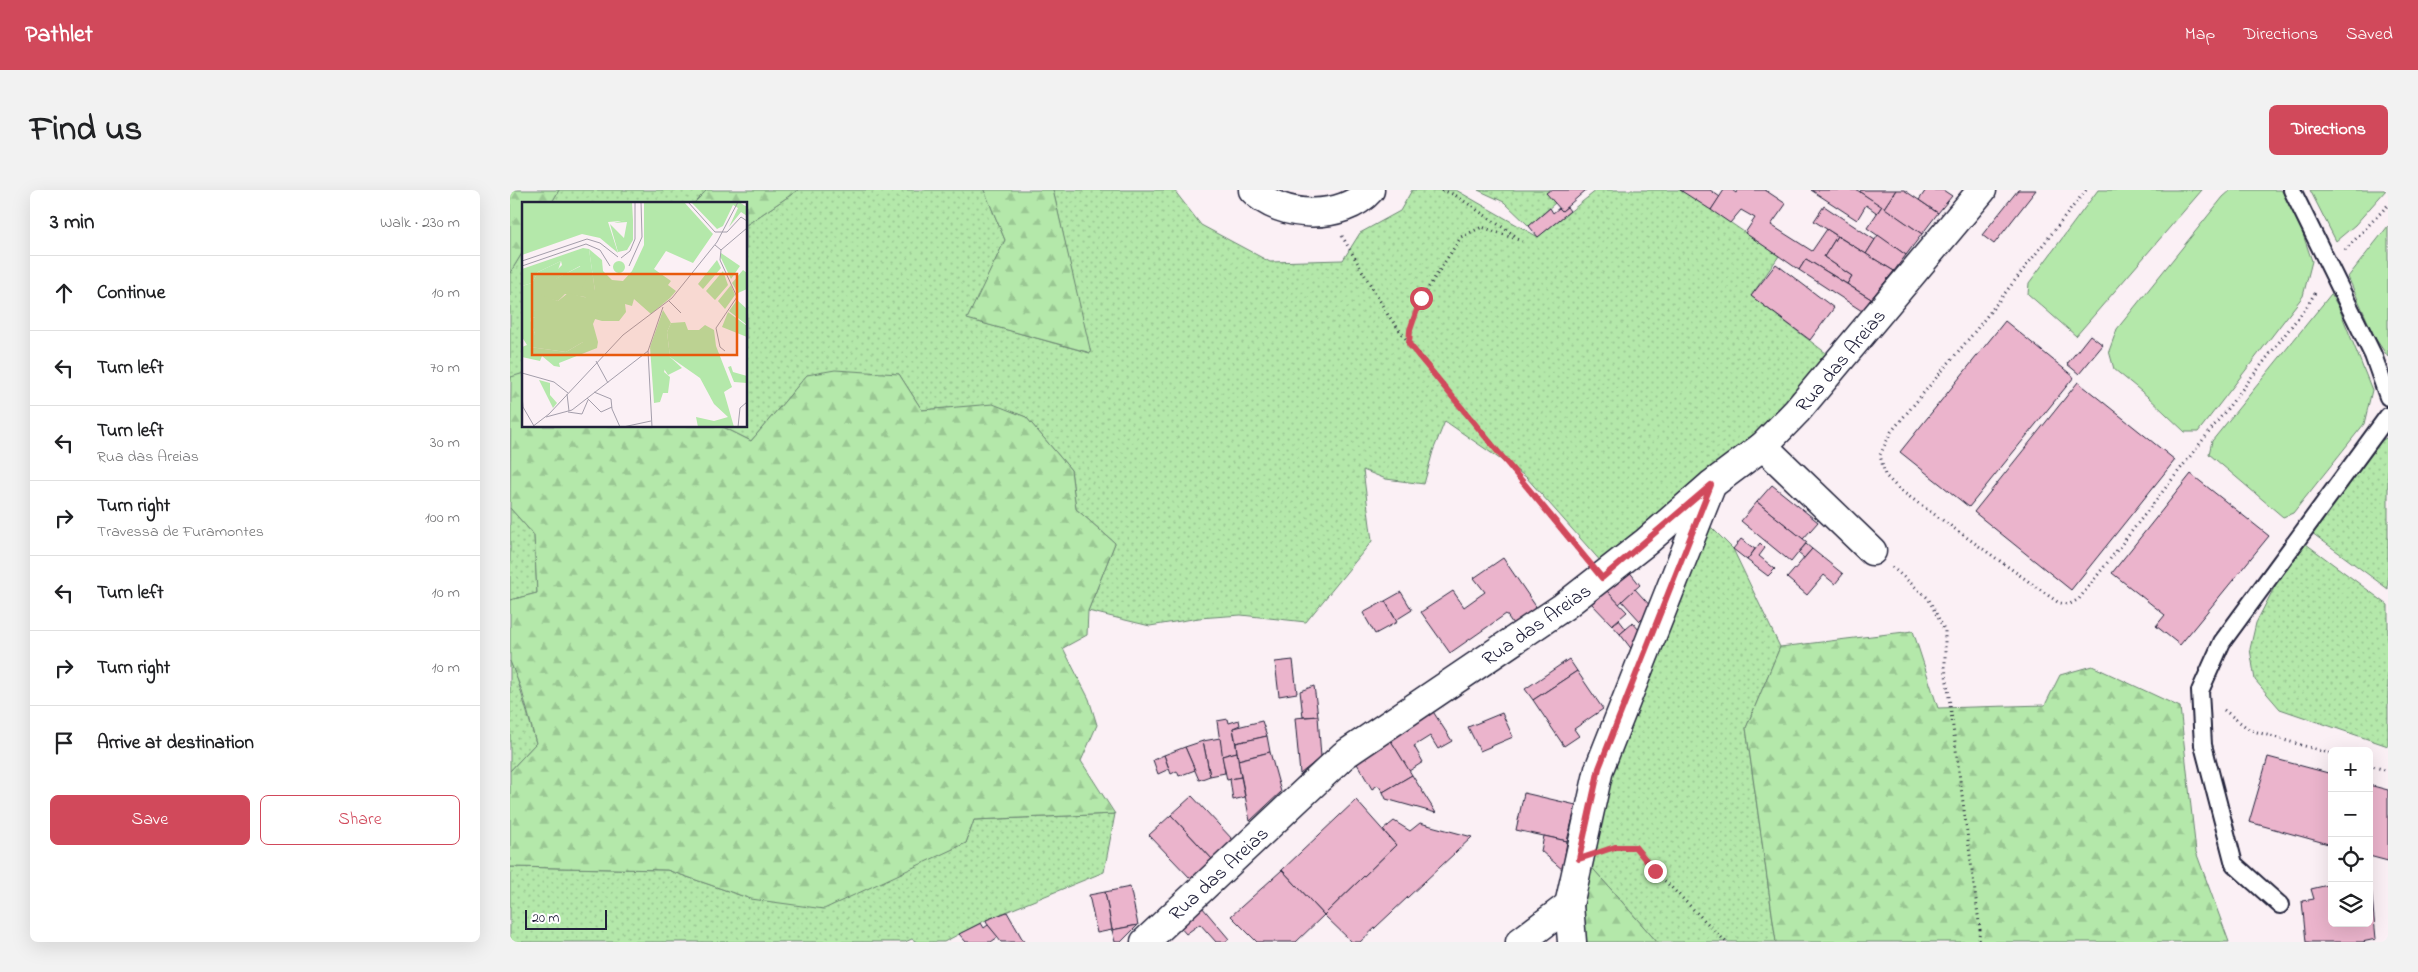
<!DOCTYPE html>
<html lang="en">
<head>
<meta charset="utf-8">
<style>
	:root { --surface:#fff; --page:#f2f2f2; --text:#202124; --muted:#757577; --line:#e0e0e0; --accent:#d1495b }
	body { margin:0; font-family:"Indie Flower",sans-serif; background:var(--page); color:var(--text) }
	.controls { position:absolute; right:15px; bottom:15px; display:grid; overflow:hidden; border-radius:8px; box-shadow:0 5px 20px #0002 }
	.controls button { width:45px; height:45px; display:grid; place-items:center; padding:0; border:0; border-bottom:1px solid var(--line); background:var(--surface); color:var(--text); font:25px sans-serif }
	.scale { position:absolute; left:15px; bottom:12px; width:82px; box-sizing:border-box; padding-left:5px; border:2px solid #22223b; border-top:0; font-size:14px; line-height:18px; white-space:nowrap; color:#22223b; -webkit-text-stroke:4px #fff; paint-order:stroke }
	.stop { position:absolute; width:15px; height:15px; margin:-11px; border:4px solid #d1495b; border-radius:50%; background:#fff }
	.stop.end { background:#d1495b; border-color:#fff; box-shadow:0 1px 5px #0008 }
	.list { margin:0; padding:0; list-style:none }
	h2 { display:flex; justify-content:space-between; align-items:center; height:65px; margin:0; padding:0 20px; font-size:21px }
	h2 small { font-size:16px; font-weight:400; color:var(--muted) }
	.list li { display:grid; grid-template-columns:32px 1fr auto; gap:15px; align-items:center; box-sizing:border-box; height:75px; padding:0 20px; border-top:1px solid var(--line) }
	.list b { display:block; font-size:19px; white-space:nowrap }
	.list p { margin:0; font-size:16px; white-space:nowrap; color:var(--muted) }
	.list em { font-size:16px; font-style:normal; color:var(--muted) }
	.actions { display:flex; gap:10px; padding:15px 20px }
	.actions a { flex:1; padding:11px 0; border:1px solid var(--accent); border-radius:8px; text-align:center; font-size:18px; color:var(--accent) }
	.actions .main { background:var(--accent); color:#fff }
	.icon { flex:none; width:28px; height:28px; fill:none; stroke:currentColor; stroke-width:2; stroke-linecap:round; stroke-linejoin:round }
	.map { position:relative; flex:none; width:1878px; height:752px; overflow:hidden; border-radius:8px }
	header { display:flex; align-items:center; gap:30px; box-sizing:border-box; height:70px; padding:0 25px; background:var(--accent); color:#fff }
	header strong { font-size:24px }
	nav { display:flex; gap:28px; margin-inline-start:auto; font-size:18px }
	.intro { display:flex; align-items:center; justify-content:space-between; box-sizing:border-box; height:120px; padding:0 30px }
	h1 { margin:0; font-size:35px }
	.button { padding:12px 22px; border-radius:8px; background:var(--accent); color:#fff; font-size:18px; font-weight:700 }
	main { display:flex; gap:30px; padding:0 30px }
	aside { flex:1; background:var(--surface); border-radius:8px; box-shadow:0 5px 20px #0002 }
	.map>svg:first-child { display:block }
</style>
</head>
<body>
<header>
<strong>Pathlet</strong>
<nav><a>Map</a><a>Directions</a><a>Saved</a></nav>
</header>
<div class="intro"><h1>Find us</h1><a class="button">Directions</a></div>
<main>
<aside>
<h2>3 min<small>Walk · 230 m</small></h2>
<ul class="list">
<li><svg class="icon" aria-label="ahead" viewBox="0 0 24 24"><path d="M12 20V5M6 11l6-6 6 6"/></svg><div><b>Continue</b></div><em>10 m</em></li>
<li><svg class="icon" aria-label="left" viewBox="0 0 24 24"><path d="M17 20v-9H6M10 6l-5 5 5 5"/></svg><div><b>Turn left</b></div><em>70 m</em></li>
<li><svg class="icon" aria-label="left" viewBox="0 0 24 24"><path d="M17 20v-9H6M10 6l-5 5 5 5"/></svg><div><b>Turn left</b><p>Rua das Areias</p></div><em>30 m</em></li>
<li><svg class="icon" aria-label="right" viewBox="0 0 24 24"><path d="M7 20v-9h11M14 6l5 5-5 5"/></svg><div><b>Turn right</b><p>Travessa de Furamontes</p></div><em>100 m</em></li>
<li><svg class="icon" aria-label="left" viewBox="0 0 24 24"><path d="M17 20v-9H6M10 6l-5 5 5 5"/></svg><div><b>Turn left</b></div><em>10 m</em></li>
<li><svg class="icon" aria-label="right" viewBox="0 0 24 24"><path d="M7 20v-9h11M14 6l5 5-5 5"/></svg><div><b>Turn right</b></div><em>10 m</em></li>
<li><svg class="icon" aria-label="arrive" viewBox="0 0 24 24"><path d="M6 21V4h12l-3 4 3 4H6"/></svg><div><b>Arrive at destination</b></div></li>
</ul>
<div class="actions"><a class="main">Save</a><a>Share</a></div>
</aside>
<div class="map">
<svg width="1878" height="752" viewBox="0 0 1878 752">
	<defs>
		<pattern id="grass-dots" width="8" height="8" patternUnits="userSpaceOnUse" patternTransform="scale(1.25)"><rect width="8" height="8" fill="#b4e8aa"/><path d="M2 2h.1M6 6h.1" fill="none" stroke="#9ac793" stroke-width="1.8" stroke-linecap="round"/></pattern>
		<pattern id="forest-firs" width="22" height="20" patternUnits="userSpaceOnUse" patternTransform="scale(1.25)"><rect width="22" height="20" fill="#b4e8aa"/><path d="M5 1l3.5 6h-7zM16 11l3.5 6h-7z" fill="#9ac793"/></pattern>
	</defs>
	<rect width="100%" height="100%" fill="#fbf0f5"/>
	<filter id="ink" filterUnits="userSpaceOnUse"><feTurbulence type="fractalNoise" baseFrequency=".02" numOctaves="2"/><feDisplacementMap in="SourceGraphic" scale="10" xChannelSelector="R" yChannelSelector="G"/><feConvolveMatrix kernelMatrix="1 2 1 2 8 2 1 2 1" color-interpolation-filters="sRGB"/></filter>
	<g filter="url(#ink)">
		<g fill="url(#grass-dots)" stroke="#6b8572">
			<polygon points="49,0 197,0 183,14 41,14"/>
			<polygon points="288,0 474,0 495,50 458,129 580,163 543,0 664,0 691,35 760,72 833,70 850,43 890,21 902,0 946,0 1028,47 1087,0 1173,0 1269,66 1241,106 1316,163 1268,226 1093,374 1016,287 935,231 923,261 914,294 876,289 853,280 862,351 796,432 731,425 689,428 640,436 578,421 605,353 566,319 561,280 516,227 483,215 412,220 389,184 297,185 241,251 211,236 236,236 236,35"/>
			<polygon points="968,0 1040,0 1037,3 1045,13 1019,36 994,12"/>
			<polygon points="14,60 14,183 0,189 0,83"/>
			<polygon points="1878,247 1878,399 1802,343 1867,253"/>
			<polygon points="0,318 24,345 27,403 0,410"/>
			<polygon points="1193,336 1202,338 1223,359 1270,457 1236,538 1266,752 1147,752 1078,673 1091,610"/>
			<polygon points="1796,354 1878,415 1878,556 1770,519 1745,490 1740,459 1746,433 1766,394"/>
			<polygon points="0,471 7,488 26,553 0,581"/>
			<polygon points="605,624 594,682 476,730 434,752 407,752 402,749 395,752 0,752 0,677 157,680 241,709 406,675 456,653 464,630"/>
		</g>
		<g fill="url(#forest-firs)" stroke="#6b8572">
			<polygon points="0,0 49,0 41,14 14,14 14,60 0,83"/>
			<polygon points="197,0 288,0 236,35 236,14 183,14"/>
			<polygon points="474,0 543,0 581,163 457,129 495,50"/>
			<polygon points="325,180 389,184 412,220 483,214 516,227 561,280 566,319 605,353 578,421 577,445 553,458 579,509 587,535 571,571 605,624 464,630 456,653 314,719 241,709 157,680 0,677 0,581 26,553 12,501 0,471 0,410 27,403 24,345 0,318 1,187 14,183 14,236 211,236 241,251 297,185"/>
			<polygon points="1403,441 1428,518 1535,515 1550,485 1582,476 1670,517 1686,662 1719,752 1266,752 1236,538 1270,457"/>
			<polygon points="1078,673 1147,752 1069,752"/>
		</g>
		<g fill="#b4e8aa" stroke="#6b8572">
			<polygon points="1588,0 1692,0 1566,146 1518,104 1519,93"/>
			<polygon points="1721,0 1771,0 1784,18 1802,71 1793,106 1688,242 1675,242 1637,206 1604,179 1599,161 1607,139 1713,7"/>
			<polygon points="1800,0 1876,0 1845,35 1826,51"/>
			<polygon points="1878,36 1878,167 1865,148 1838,87"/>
			<polygon points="1821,104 1829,118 1862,200 1854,234 1783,323 1773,327 1699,264 1702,251"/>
		</g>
		<g fill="#ebb4cc" stroke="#22223b">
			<polygon points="1040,0 1076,0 1052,21 1036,3"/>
			<polygon points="1170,0 1200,0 1210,7 1201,20"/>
			<polygon points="1214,0 1222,0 1226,3 1228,0 1255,0 1276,14 1261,35 1302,61 1317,39 1327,46 1314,67 1342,86 1337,94 1296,69 1289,80 1269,66 1235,43 1245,28 1231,20 1220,33 1201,20"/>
			<polygon points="1301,0 1347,0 1372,16 1367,23 1356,15 1347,30"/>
			<polygon points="1351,0 1386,0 1374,18 1350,2"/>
			<polygon points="1386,0 1394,0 1428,23 1412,44 1374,18"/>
			<polygon points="1416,0 1433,0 1442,6 1428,23 1409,10"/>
			<polygon points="1508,0 1526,0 1484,54 1472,45"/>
			<polygon points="1314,16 1365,50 1356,64 1304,31"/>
			<polygon points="1372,16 1412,44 1396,65 1357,38"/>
			<polygon points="1057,17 1060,21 1028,47 1019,36 1040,18 1043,23 1049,18 1052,21"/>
			<polygon points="1368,45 1396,65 1384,81 1356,64"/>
			<polygon points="1327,46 1384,81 1361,109 1337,94 1342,86 1314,67"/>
			<polygon points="1296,69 1361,109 1352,121 1289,80"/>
			<polygon points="1266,74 1324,118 1300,150 1241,106"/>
			<polygon points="1495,131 1564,187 1459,317 1390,262"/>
			<polygon points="1580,145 1593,155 1569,184 1557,174"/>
			<polygon points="1568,192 1665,270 1561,400 1464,322"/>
			<polygon points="1681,284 1759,346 1670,455 1646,436 1655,425 1602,383"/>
			<polygon points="1262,295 1308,332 1293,349 1247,312"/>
			<polygon points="1247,312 1297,352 1281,372 1231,331"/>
			<polygon points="1231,349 1245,359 1237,370 1223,359"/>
			<polygon points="1250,353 1255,358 1249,366 1265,379 1258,386 1237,370"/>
			<polygon points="1296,354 1302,359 1294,368 1288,363"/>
			<polygon points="1302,359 1333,384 1325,394 1314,385 1297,405 1277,388"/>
			<polygon points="993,368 1027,418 1003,434 996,424 940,463 911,422 943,401 954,417 975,402 964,388"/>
			<polygon points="1118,380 1130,395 1109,414 1095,399"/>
			<polygon points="1095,399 1117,422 1102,435 1081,413"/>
			<polygon points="1125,399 1143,419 1130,431 1112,411"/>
			<polygon points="891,402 902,420 886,430 875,411"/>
			<polygon points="875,411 887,432 865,444 853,423"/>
			<polygon points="1109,430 1116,439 1110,444 1102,435"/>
			<polygon points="1123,433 1135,447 1126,465 1110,444"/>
			<polygon points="1059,469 1067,481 1023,510 1015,499"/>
			<polygon points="783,470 787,503 769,506 765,472"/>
			<polygon points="1067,481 1093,519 1064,539 1069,546 1054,556 1023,510"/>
			<polygon points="804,496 808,526 793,527 790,501"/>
			<polygon points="922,520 942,551 928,559 920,546 904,556 913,572 899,581 878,546"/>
			<polygon points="992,523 1003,547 970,561 958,537"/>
			<polygon points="808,526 811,567 790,584 785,528"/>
			<polygon points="718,529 719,533 729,530 730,535 723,538 727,562 712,566 707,531"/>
			<polygon points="752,531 757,546 726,553 723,538"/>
			<polygon points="757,546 760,562 728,570 726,553"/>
			<polygon points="878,546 902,585 873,602 868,595 862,599 843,567"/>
			<polygon points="710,548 715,583 700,586 693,551"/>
			<polygon points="693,551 700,586 689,590 675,557"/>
			<polygon points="675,557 685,580 669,586 667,581 661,584 654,565"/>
			<polygon points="727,562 731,587 717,590 712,566"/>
			<polygon points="760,562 771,602 740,631 728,570"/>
			<polygon points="654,565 659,579 648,584 643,570"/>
			<polygon points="1758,567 1822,584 1822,655 1739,632"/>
			<polygon points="902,585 926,623 876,609 873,602"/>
			<polygon points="731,587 735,607 723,610 720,589"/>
			<polygon points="1859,595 1878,600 1878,671 1859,666"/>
			<polygon points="1014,603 1066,615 1057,651 1006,640"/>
			<polygon points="682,606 723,650 702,669 661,625"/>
			<polygon points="846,610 886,655 814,725 772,680"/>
			<polygon points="661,625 702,669 681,689 639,645"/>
			<polygon points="884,631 900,641 910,633 962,647 850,752 842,752 814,725 886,655 873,640"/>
			<polygon points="1034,646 1057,651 1053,680 1031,661"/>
			<polygon points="772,680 814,725 786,752 747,752 721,726"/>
			<polygon points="1822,694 1822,733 1859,733 1861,696 1866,749 1852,752 1796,752 1792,711 1804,709 1801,699"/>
			<polygon points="620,697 628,735 602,740 595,702"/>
			<polygon points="595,702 602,740 587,743 579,705"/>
			<polygon points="692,717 719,749 715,752 706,752 690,734 676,744 669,736"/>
			<polygon points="497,722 514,752 491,752 478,735 476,730"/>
			<polygon points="471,733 474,738 478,735 488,747 481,752 456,752 449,744"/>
			<polygon points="628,735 611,752 605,752 602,740"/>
		</g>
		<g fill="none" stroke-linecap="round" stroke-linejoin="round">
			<g stroke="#22223b" stroke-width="20">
				<g id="service">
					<polyline points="1782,0 1863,165 1878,207"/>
					<polyline points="1770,715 1724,674 1693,555 1690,501 1712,452 1878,226"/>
				</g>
			</g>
			<g stroke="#22223b" stroke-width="31">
				<g id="minor">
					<polyline points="1253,256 1362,361"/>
					<polyline points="635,752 834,565 1053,417 1136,352 1201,295 1253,256 1287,221 1472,0"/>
					<polyline points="1010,752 1059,715"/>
					<polyline points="1062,752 1059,715 1089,579 1200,299"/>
				</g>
			</g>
			<g stroke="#22223b" stroke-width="31">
				<path id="secondary" d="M743 0C770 29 833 31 860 0"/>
			</g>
			<g stroke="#22223b" stroke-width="3" stroke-dasharray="1 4" stroke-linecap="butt">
				<polyline points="932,0 945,5 1007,47"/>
				<polyline points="1576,0 1462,145 1381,242 1370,265 1375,285 1390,300 1549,413 1560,414 1569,409 1798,115 1806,101"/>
				<polyline points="832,46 878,125 899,153 1074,367"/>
				<polyline points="1835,60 1878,15"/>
				<polyline points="899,153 900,140 911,109 951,47 972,37 1012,51"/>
				<polyline points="1382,377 1418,408 1435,441 1435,477 1470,740 1468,752"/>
				<polyline points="1714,520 1740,540 1822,564"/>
				<polyline points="1859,575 1878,581"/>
				<polyline points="1100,659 1125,657 1145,681 1216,752"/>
			</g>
			<use href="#service" stroke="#fff" stroke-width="16"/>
			<use href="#minor" stroke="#fff" stroke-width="28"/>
			<use href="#secondary" stroke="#fff" stroke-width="28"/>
		</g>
	</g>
	<g fill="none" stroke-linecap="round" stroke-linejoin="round" filter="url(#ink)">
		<polyline stroke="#d1495b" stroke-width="6" points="911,108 900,140 899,154 1092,388 1201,295 1089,578 1069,669 1105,657 1125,657 1145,681"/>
	</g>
	<g text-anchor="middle" stroke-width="4.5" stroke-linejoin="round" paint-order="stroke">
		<g font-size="20" fill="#22223b" stroke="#fff">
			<text transform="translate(1330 170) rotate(-50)" y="7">Rua das Areias</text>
			<text transform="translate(1026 434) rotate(-35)" y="7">Rua das Areias</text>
			<text transform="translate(708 683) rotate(-43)" y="7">Rua das Areias</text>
		</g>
	</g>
	<g transform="translate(12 12)">
		<rect width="225" height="225" fill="#fbf0f5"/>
		<path d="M122 0H162L191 32 171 61 144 49 132 67 149 79 146 83 154 89 148 96 129 112 112 97 110 104 103 102 104 110 97 119H80L73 117 72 106 63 95 43 92 36 99 20 95 3 98 13 109V115L8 117 13 132 8 145 44 150 61 140H76L75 146 37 161 38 165 32 164 20 154 18 159 0 155V145L5 143 0 135V84L10 81 16 70 39 59 33 77 59 64 73 89 67 47 80 58 81 69 90 78 101 79 110 69 121 75 110 69 122 43ZM169 0H217L225 5V14L219 10 207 25 216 6 211 3 201 24 195 27ZM103 18H111V38L105 48 96 50 88 22 102 36 105 20 92 21ZM91 65a6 6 0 1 1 12 0a6 6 0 1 1-12 0ZM215 98 225 107V123L207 109ZM141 108 149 121 145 130 148 155 160 166 146 173 128 145ZM206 110 225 124V135L200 125ZM17 178 28 181V193L35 201 31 206Z" fill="#b4e8aa"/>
		<path d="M61 46 67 47 73 89 60 86 64 77 58 64 32 78 27 76 40 63 39 59 16 70 10 81 0 84V67ZM14 91 36 99 46 91 66 96 76 110 71 122 76 140H61L44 150 8 145 7 139 13 132 8 117 13 115V109L4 104 2 98ZM163 120 166 128H177L183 123 192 128 194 144 210 185 202 190 212 225H176L174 215 192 219 206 215 192 202 178 176 148 155 145 130 149 121ZM128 145 144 163 142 170 148 175 146 191H141L138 200 132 201ZM209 164 211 170 225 174V181L212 180 206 165Z" fill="#b4e8aa"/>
		<path d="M0 0H110L111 18 86 20 96 51 78 36 60 32 0 53Z" fill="#b4e8aa"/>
		<path d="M199 51 218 64 209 77 198 54ZM195 58 199 66 181 87 176 82ZM221 68 225 71V87L216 91 210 81ZM201 69 206 83 193 98 184 89ZM209 83 213 93 203 107 196 99Z" fill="#b4e8aa"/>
		<path fill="none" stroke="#a49eab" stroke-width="1" d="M166 0 193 30H205L219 15 225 19M193 43 199 48 198 58 215 95 194 126 198 145 203 149M199 48 225 26M99 56 108 49 113 37V0M0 59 65 37 78 41 96 55M0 64 64 42 78 48 88 64M107 64 120 35 119 0M147 99 159 111M74 159 86 181M0 171 32 180 46 191M72 190 89 197 90 207 98 225M45 192 47 209M0 193 1 205 12 224M65 196 79 210 90 205M46 210 60 212 66 198M24 215 50 208 126 149M10 225 27 212 101 133 150 96 195 40 216 0M101 225 129 219M130 225 126 149 141 105M216 225 218 206 225 200"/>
		<path fill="#e8590c" fill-opacity="0.15" stroke="#e8590c" stroke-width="2.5" d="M10 72H215V153H10Z"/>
		<rect width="225" height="225" fill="none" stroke="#22223b" stroke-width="2.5"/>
	</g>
</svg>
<div class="controls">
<button>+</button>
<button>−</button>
<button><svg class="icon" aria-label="locate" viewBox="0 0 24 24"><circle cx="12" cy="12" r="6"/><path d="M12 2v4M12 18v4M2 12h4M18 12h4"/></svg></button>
<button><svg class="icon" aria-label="layers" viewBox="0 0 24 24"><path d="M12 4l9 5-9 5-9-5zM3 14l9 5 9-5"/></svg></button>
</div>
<div class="scale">20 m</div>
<div class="stop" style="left:911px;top:108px"></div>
<div class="stop end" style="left:1145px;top:681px"></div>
</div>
</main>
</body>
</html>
